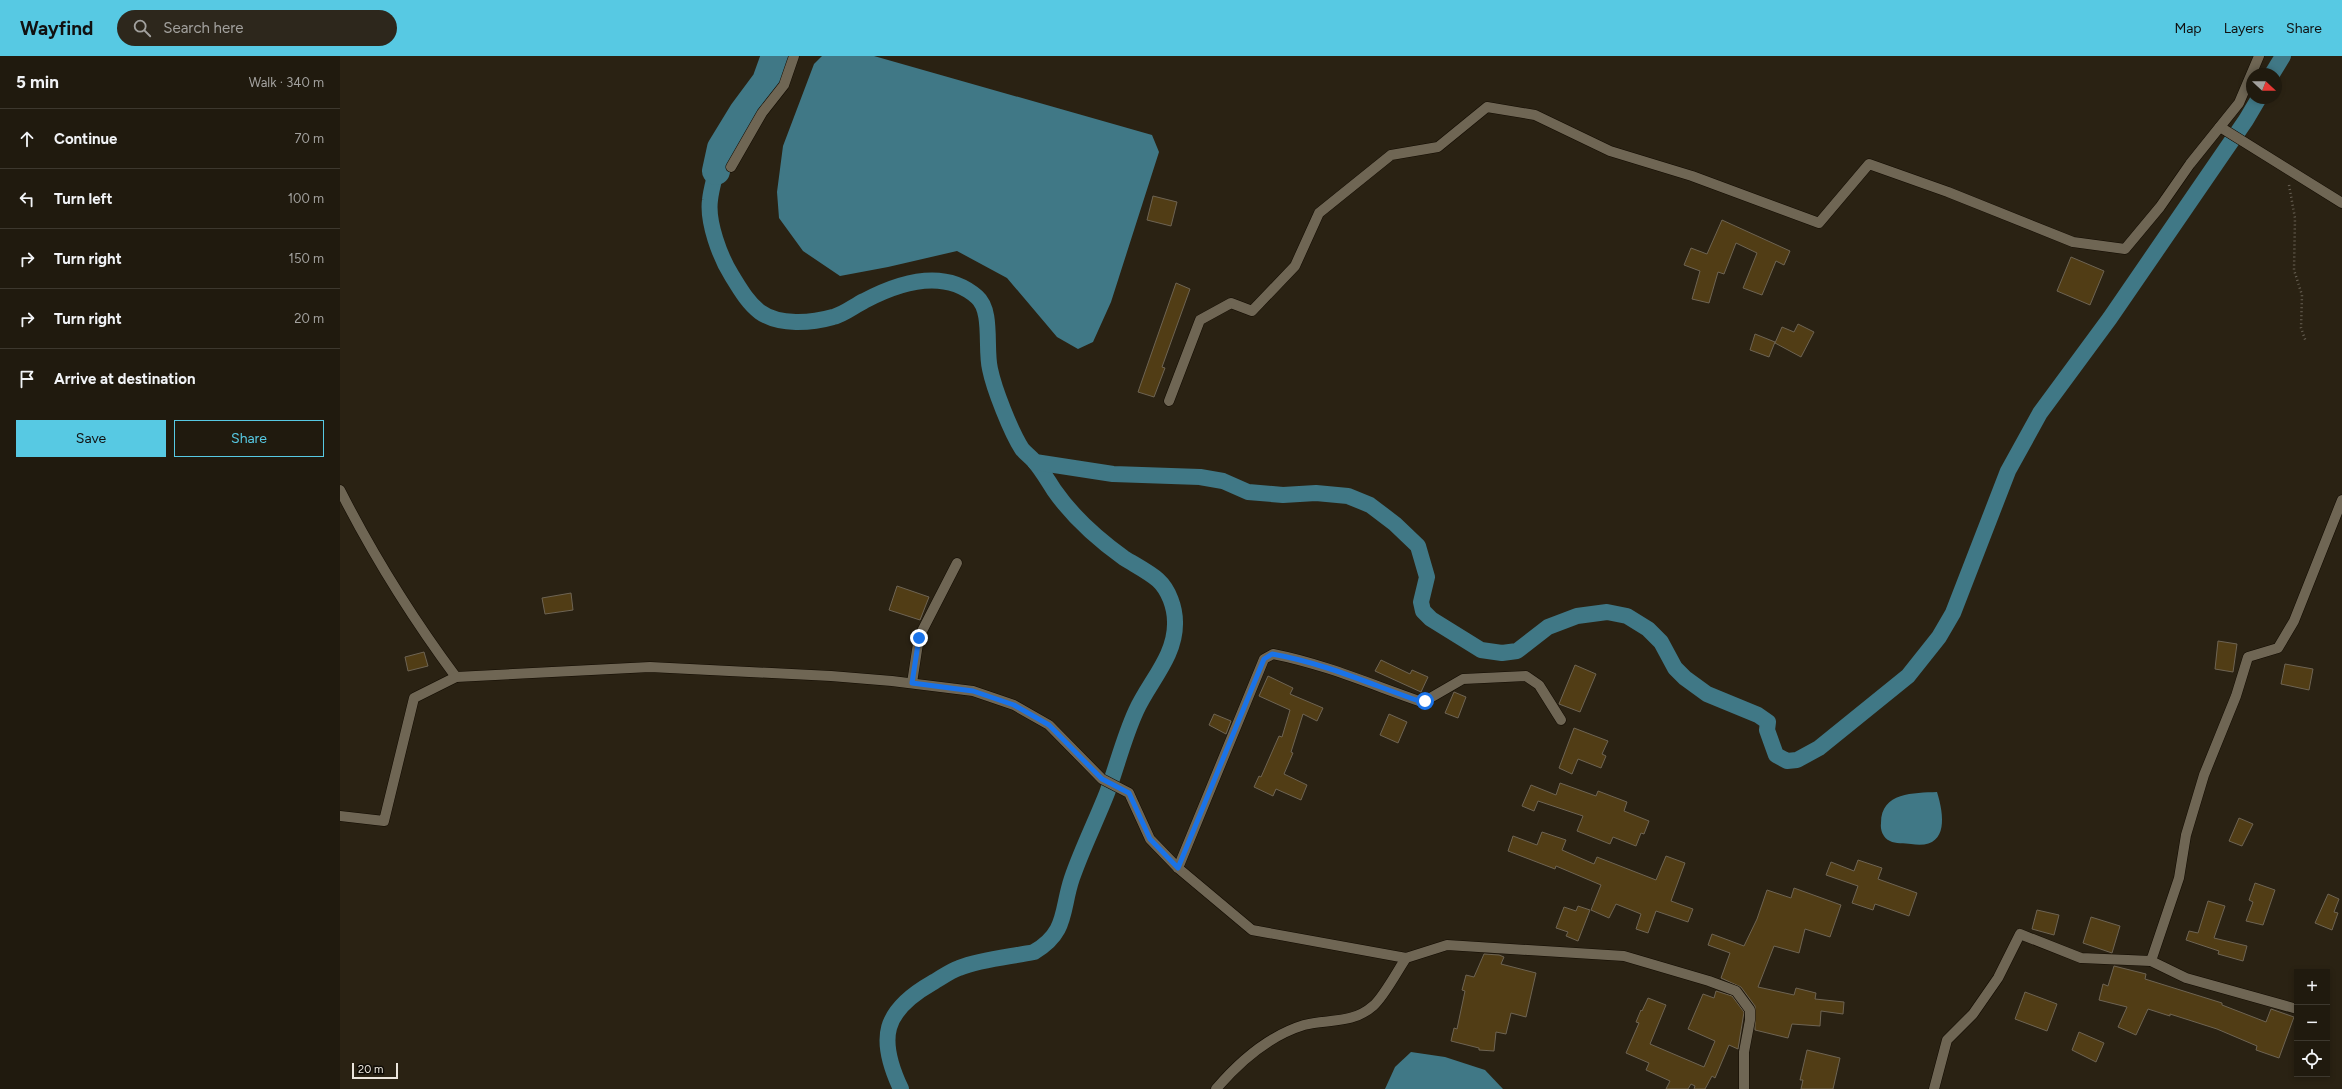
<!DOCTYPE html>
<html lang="en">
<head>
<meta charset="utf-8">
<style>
	:root { --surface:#201a0e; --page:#2d271c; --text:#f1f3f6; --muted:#a2a19e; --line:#3d382e; --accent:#57c9e3 }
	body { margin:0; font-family:Figtree,sans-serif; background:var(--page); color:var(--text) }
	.controls { position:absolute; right:12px; bottom:12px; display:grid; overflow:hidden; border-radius:0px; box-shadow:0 2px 6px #0003 }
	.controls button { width:36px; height:36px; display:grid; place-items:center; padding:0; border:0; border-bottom:1px solid var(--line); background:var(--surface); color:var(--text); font:20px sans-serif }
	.compass { position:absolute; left:1906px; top:12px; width:36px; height:36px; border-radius:50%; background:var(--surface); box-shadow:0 2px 6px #0003; rotate:112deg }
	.scale { position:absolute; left:12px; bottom:10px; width:46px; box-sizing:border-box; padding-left:4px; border:2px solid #ebe5dc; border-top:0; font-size:11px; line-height:14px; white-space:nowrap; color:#ebe5dc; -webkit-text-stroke:3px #0f0c06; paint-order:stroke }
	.stop { position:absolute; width:12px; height:12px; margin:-9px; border:3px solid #1a73e8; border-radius:50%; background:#fff }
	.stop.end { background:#1a73e8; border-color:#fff; box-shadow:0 1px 4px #0008 }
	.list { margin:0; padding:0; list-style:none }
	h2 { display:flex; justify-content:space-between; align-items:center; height:52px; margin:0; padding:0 16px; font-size:17px }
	h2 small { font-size:13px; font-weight:400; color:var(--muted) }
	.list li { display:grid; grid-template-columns:26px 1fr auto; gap:12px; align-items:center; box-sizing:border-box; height:60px; padding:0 16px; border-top:1px solid var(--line) }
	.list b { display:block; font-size:15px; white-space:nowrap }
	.list em { font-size:13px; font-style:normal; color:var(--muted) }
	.actions { display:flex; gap:8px; padding:12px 16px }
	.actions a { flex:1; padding:9px 0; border:1px solid var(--accent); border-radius:0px; text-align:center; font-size:14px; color:var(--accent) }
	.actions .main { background:var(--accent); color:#111 }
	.icon { flex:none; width:22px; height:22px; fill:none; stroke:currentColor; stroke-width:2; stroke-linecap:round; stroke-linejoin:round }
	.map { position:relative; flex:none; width:2002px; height:1033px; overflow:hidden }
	header { display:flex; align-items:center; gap:24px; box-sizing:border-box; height:56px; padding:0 20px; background:var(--accent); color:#111 }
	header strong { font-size:19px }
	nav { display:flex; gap:22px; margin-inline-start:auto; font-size:14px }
	.search { width:280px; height:36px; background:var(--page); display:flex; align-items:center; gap:10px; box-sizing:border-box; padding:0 14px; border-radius:22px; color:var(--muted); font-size:15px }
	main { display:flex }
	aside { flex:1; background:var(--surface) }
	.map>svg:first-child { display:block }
</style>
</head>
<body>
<header>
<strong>Wayfind</strong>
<div class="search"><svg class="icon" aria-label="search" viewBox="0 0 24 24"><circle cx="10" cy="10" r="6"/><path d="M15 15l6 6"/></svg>Search here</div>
<nav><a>Map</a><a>Layers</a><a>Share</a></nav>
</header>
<main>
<aside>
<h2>5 min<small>Walk · 340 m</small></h2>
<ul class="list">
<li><svg class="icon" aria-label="ahead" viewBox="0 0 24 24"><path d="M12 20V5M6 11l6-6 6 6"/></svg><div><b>Continue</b></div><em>70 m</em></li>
<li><svg class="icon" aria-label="left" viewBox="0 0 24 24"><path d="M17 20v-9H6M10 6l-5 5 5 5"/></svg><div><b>Turn left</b></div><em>100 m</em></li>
<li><svg class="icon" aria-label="right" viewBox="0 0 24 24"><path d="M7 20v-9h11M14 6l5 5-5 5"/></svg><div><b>Turn right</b></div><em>150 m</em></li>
<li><svg class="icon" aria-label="right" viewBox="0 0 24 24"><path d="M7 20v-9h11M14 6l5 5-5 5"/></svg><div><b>Turn right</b></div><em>20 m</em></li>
<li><svg class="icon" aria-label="arrive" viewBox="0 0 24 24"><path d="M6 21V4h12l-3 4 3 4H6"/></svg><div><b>Arrive at destination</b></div></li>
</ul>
<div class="actions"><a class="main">Save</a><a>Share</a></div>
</aside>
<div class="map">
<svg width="2002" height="1033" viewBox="0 0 2002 1033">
	<rect width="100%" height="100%" fill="#2a2213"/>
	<g fill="#407886">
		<polygon points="482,0 534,0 812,79 819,96 771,246 753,286 738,293 717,281 667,222 617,195 548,211 500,220 463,195 439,162 437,136 443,90 474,8"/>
		<path d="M1597 736C1605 762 1608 794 1571 788 1565 787 1555 788 1550 785 1543 782 1540 774 1541 767 1541 736 1574 737 1597 736Z"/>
		<polygon points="1071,996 1105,1001 1145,1014 1163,1033 1045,1033 1055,1011"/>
	</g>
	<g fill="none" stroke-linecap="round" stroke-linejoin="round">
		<g stroke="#407886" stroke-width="16">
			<polyline points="1932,18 1943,0"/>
			<path d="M376 115C374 125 371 134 370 144 367 166 380 201 392 220 400 233 408 247 420 256 439 270 472 267 493 261 503 259 514 250 524 245 558 227 604 212 637 241 653 255 645 292 650 313 654 333 671 376 682 393 686 398 691 401 694 405 702 414 708 425 714 434 732 460 759 484 784 502 795 509 809 516 818 524 829 534 835 552 835 566 836 600 809 626 796 655 784 681 777 710 767 737 756 765 742 793 732 822 721 854 728 876 694 896 670 901 642 903 619 912 610 915 601 922 592 927 543 955 537 982 561 1033"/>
			<polyline points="695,406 773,418 860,421 883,425 908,436 943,439 976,437 1008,440 1030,449 1055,468 1078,490 1087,521 1081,546 1083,555 1091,563 1141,594 1162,597 1177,595 1208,571 1237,560 1267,556 1287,560 1308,573 1321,586 1335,612 1345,622 1367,638 1418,659 1428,666 1427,674 1436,699 1447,705 1457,704 1479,692 1568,620 1599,581 1613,557 1668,415 1700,357 1770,262 1906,64 1919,42"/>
		</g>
		<polyline stroke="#407886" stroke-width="28" points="376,115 381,92 403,56 426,25 435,0"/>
	</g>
	<g fill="#513d15" stroke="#6e6453">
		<polygon points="813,140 837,146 831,170 807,164"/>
		<polygon points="1382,164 1450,195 1444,209 1436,205 1422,239 1403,232 1417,197 1396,187 1384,218 1378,216 1369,247 1352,243 1360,215 1344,209 1351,192 1367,198"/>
		<polygon points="1731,201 1764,215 1750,249 1717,235"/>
		<polygon points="836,227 850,233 822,311 825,312 814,341 798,336"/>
		<polygon points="1458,268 1474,276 1461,301 1435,287 1442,271 1454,276"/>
		<polygon points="1415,278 1435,286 1429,301 1410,294"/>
		<polygon points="557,530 589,541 580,564 549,554"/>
		<polygon points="231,537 233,554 205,558 202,542"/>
		<polygon points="1878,585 1897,588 1893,616 1875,613"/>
		<polygon points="84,596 88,610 68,615 65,601"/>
		<polygon points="1041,604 1070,618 1072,614 1088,621 1081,636 1035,615"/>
		<polygon points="1945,608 1973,613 1969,634 1941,628"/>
		<polygon points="1235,609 1256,618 1240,656 1219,648"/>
		<polygon points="928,620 953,632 950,638 983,652 977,665 963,658 951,696 953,697 944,718 967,729 961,744 936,733 933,740 914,731 919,720 921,721 939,680 942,681 950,654 919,640"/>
		<polygon points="1114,636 1126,641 1118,662 1105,657"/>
		<polygon points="874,658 891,665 886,678 869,669"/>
		<polygon points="1049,658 1067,666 1058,687 1040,679"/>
		<polygon points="1234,672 1268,685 1262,698 1266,700 1261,712 1238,703 1232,718 1219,712"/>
		<polygon points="1220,727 1256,740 1258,735 1287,746 1284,755 1309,765 1304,778 1301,777 1296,790 1273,781 1270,788 1237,775 1243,760 1198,745 1194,755 1182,750 1191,729 1216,739"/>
		<polygon points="1899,762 1913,768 1902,790 1889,785"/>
		<polygon points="1202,776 1226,784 1222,794 1254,808 1257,801 1316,824 1326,800 1345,807 1331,845 1353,853 1348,866 1316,855 1308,877 1296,873 1301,858 1276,848 1269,862 1251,854 1261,829 1216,810 1215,813 1168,795 1173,780 1197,789"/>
		<polygon points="1518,804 1542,812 1538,823 1577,837 1569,860 1535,848 1533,854 1512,847 1518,830 1486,819 1491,806 1514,815"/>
		<polygon points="1915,827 1935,834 1923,869 1906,865 1913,846 1909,844"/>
		<polygon points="1454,832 1501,849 1490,881 1465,873 1459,897 1434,890 1418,931 1454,939 1456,932 1476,937 1475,943 1504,946 1503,958 1481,955 1480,970 1452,968 1448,982 1415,974 1415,950 1401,931 1381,922 1390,897 1368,889 1372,878 1404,890 1417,863 1427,834 1451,842"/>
		<polygon points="1988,838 1999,843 1994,856 1998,857 1992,874 1975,867"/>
		<polygon points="1868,845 1885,850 1874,882 1907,890 1903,905 1878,898 1879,895 1846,884 1849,875 1858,877"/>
		<polygon points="1238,850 1250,854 1238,885 1226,880 1228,876 1216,872 1224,851 1236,855"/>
		<polygon points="1697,854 1719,859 1714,879 1692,873"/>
		<polygon points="1751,861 1780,870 1772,897 1743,887"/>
		<polygon points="1144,898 1159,899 1164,901 1161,908 1196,917 1186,961 1171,957 1166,978 1156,976 1154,995 1139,994 1139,992 1111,985 1114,972 1117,973 1125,935 1122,934 1126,919 1134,921"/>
		<polygon points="1774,910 1806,918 1805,923 1882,947 1882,949 1926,966 1931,953 1954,961 1939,1002 1916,994 1917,990 1877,973 1830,958 1830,960 1808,953 1796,979 1778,971 1787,951 1759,944 1763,928 1768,930"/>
		<polygon points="1376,935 1392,940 1404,956 1398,993 1389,989 1375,1022 1372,1020 1365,1033 1354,1033 1355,1030 1351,1028 1348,1033 1326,1033 1330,1025 1306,1014 1309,1007 1286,997 1299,967 1296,966 1301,954 1302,955 1308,942 1326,949 1310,988 1364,1011 1375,985 1348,973 1363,938 1374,942"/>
		<polygon points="1685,936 1717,948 1707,975 1675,963"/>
		<polygon points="1739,976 1764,987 1756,1006 1732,994"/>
		<polygon points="1467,994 1500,1002 1493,1033 1461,1033 1463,1024 1460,1024"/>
	</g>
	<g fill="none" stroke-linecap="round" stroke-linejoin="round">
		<g stroke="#120b01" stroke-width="11">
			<g id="street">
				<polyline points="1880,71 2002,147"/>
				<polyline points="391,111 422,57 444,29 454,0"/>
				<polyline points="829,345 860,264 891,247 912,255 955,210 979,157 1051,99 1098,91 1147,51 1195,59 1270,95 1352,120 1479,167 1529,108 1608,136 1733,186 1785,193 1820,151 1850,108 1899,47 1919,0"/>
				<path d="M0 434C33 499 73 563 116 621L310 611 491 620 552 625 633 635 674 649 709 669 762 723 789 737 810 783 838 812 912 874 1066 902 1107 889 1284 900 1369 925 1396 935 1410 954V964L1404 996V1033"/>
				<polyline points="572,627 579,581 617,507"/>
				<polyline points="0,760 44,765 74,642 116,621"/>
				<path d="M838 812 924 603 933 598C984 608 1030 628 1079 645H1085L1123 623 1186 620 1199 629 1221 664"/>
				<polyline points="1811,905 1846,922 1957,953"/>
				<path d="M876 1033C899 1006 928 980 964 969 987 963 1013 968 1033 950 1043 942 1058 914 1066 902"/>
				<polyline points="1594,1033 1607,984 1633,958 1658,922 1680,878 1741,902 1811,905 1839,822 1846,779 1864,719 1896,640 1908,601 1938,592 1954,565 2002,444"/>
			</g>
		</g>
		<polyline stroke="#686154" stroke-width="2.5" stroke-dasharray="1 3" stroke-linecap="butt" points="1949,129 1955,162 1954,214 1962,239 1961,272 1966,286"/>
		<use href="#street" stroke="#6f6654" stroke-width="10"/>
	</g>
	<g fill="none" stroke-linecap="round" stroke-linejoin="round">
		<path stroke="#1a73e8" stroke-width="5" d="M579 582 572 627 633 635 674 649 709 669 762 723 789 737 810 783 838 812 924 603 932 598C984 607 1030 628 1079 645H1085"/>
	</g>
</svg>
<div class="controls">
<button>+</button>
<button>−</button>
<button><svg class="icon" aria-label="locate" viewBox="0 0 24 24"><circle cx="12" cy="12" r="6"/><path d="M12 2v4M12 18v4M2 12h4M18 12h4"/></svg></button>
</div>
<svg class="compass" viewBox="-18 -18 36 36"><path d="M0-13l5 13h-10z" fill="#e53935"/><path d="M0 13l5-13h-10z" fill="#a2a19e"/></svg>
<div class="scale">20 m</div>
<div class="stop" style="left:1085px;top:645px"></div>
<div class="stop end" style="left:579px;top:582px"></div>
</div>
</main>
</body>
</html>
